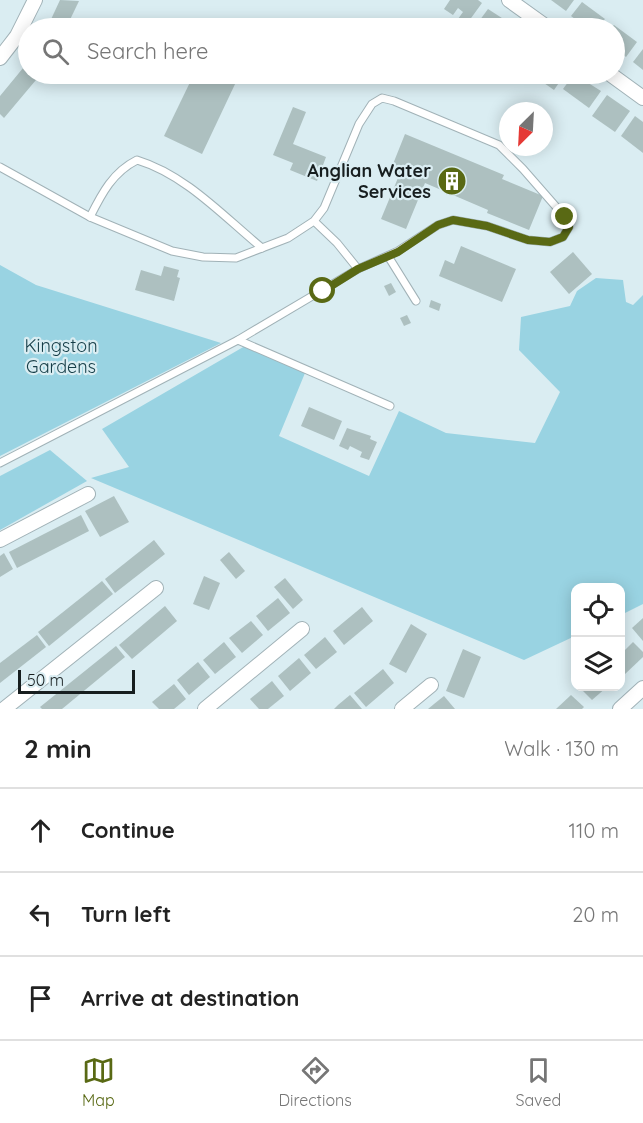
<!DOCTYPE html>
<html lang="en">
<head>
<meta charset="utf-8">
<style>
	:root { --surface:#fff; --page:#f6f6f6; --text:#222; --muted:#767676; --line:#e0e0e0; --accent:#596914 }
	body { margin:0; font-family:Quicksand,sans-serif; background:var(--page); color:var(--text) }
	.controls { position:absolute; right:18px; bottom:18px; display:grid; overflow:hidden; border-radius:12px; box-shadow:0 3px 15px #0003 }
	.controls button { width:54px; height:54px; display:grid; place-items:center; padding:0; border:0; border-bottom:2px solid var(--line); background:var(--surface); color:var(--text); font:30px sans-serif }
	.compass { position:absolute; left:499px; top:102px; width:54px; height:54px; border-radius:50%; background:var(--surface); box-shadow:0 3px 15px #0003; rotate:204deg }
	.scale { position:absolute; left:18px; bottom:15px; width:117px; box-sizing:border-box; padding-left:6px; border:3px solid #171e1f; border-top:0; font-size:16px; line-height:21px; white-space:nowrap; color:#171e1f; -webkit-text-stroke:4px #daedf2; paint-order:stroke }
	.stop { position:absolute; width:18px; height:18px; margin:-14px; border:4px solid #596914; border-radius:50%; background:#fff }
	.stop.end { background:#596914; border-color:#fff; box-shadow:0 2px 6px #0008 }
	.list { margin:0; padding:0; list-style:none }
	h2 { display:flex; justify-content:space-between; align-items:center; height:78px; margin:0; padding:0 24px; font-size:26px }
	h2 small { font-size:20px; font-weight:400; color:var(--muted) }
	.list li { display:grid; grid-template-columns:39px 1fr auto; gap:18px; align-items:center; box-sizing:border-box; height:84px; padding:0 24px; border-top:2px solid var(--line) }
	.list b { display:block; font-size:22px; white-space:nowrap }
	.list em { font-size:20px; font-style:normal; color:var(--muted) }
	.icon { flex:none; width:33px; height:33px; fill:none; stroke:currentColor; stroke-width:2; stroke-linecap:round; stroke-linejoin:round }
	.map { position:relative; flex:none; width:643px; height:709px; overflow:hidden }
	.search { position:absolute; background:var(--surface); box-shadow:0 3px 15px #0003; left:18px; right:18px; top:18px; height:66px; display:flex; align-items:center; gap:15px; box-sizing:border-box; padding:0 21px; border-radius:33px; color:var(--muted); font-size:22px }
	.sheet { height:330px; background:var(--surface) }
	nav { display:flex; justify-content:space-around; align-items:center; box-sizing:border-box; height:84px; border-top:2px solid var(--line); background:var(--surface); font-size:16px; color:var(--muted) }
	nav a { display:grid; justify-items:center; gap:3px }
	nav .on { color:var(--accent) }
	.map>svg:first-child { display:block }
</style>
</head>
<body>
<div class="map">
<svg width="643" height="709" viewBox="0 0 643 709">
	<rect width="100%" height="100%" fill="#daedf2"/>
	<g fill="#99d3e2">
		<polygon points="0,265 36,285 221,343 0,456"/>
		<polygon points="596,278 623,280 626,302 633,305 643,295 643,604 621,615 620,588 576,588 575,636 524,660 91,478 129,467 102,429 245,346 305,373 279,436 369,476 399,411 446,433 535,443 560,392 519,350 521,317 570,306 577,291"/>
		<polygon points="50,450 87,481 0,530 0,476"/>
	</g>
	<g fill="#adc0c0">
		<polygon points="60,0 79,1 66,28 47,28"/>
		<polygon points="450,0 478,0 482,3 466,25 458,19 463,12 458,8 453,15 444,9"/>
		<polygon points="551,0 574,0 566,11"/>
		<polygon points="582,2 605,19 597,28 587,28 571,16"/>
		<polygon points="488,9 511,24 508,28 474,28"/>
		<polygon points="614,25 637,42 626,57 615,48 615,28 611,28"/>
		<polygon points="643,49 643,70 633,62"/>
		<polygon points="28,62 28,74 41,74 4,118 0,114 0,96"/>
		<polygon points="194,74 218,74 236,82 202,154 164,136"/>
		<polygon points="531,74 565,74 554,90"/>
		<polygon points="574,74 601,91 589,108 563,89"/>
		<polygon points="607,95 630,111 615,132 592,116"/>
		<polygon points="293,107 306,112 293,144 326,157 317,181 290,170 293,163 273,155"/>
		<polygon points="635,116 643,122 643,153 621,136"/>
		<polygon points="405,134 504,175 502,179 543,196 529,230 487,213 488,210 425,183 406,229 381,219 400,173 391,169"/>
		<polygon points="461,246 516,269 502,302 439,276 445,260 454,264"/>
		<polygon points="573,252 592,274 569,294 550,272"/>
		<polygon points="164,266 179,270 177,277 180,278 174,301 135,290 141,270 161,276"/>
		<polygon points="391,283 396,292 389,296 384,286"/>
		<polygon points="431,300 441,304 439,311 429,307"/>
		<polygon points="407,315 411,323 404,326 400,318"/>
		<polygon points="309,407 342,421 334,440 301,426"/>
		<polygon points="347,428 371,436 370,439 377,442 369,460 360,457 362,452 350,446 348,450 339,446"/>
		<polygon points="114,496 129,522 100,537 85,511"/>
		<polygon points="81,515 89,531 17,568 9,552"/>
		<polygon points="154,540 165,554 115,593 105,579"/>
		<polygon points="229,552 245,571 236,579 220,560"/>
		<polygon points="4,553 13,569 0,577 0,556"/>
		<polygon points="204,576 220,583 209,610 193,604"/>
		<polygon points="285,578 303,600 293,609 274,587"/>
		<polygon points="102,581 113,594 49,646 38,632"/>
		<polygon points="278,598 290,613 268,631 256,616"/>
		<polygon points="165,606 177,621 132,659 119,645"/>
		<polygon points="362,607 373,621 344,645 333,631"/>
		<polygon points="643,618 643,641 632,628"/>
		<polygon points="251,621 263,635 242,653 229,638"/>
		<polygon points="411,624 427,634 406,673 389,664"/>
		<polygon points="37,635 46,647 0,683 0,663"/>
		<polygon points="325,637 337,652 316,669 304,655"/>
		<polygon points="224,642 236,657 215,674 203,660"/>
		<polygon points="633,642 643,652 643,657 624,675 621,671 621,654"/>
		<polygon points="116,646 125,657 62,709 42,709 40,707"/>
		<polygon points="463,649 481,657 464,698 446,691"/>
		<polygon points="299,658 311,673 290,691 278,676"/>
		<polygon points="198,662 210,677 189,695 177,680"/>
		<polygon points="383,669 394,683 366,707 354,693"/>
		<polygon points="272,681 284,696 268,709 259,709 250,699"/>
		<polygon points="174,684 186,699 174,709 159,709 152,702"/>
		<polygon points="581,687 607,687 592,700 580,688"/>
		<polygon points="350,695 362,709 334,709 338,705"/>
		<polygon points="571,695 584,707 582,709 556,709"/>
		<polygon points="444,696 455,709 428,709 434,704"/>
	</g>
	<g fill="none" stroke-linecap="round" stroke-linejoin="round">
		<g stroke="#a1b2b7" stroke-width="9">
			<g id="service">
				<polyline points="0,167 90,217 172,251 203,257 236,258 288,238 314,221 324,208 359,124 372,104 382,98 394,101 499,145 523,169 565,217 569,227 563,237 550,242 528,240 487,226 453,220 438,225 398,251 358,269 337,243 314,221"/>
				<path d="M90 217C102 193 113 172 137 160 186 175 223 216 262 248"/>
				<polyline points="388,256 416,301"/>
				<polyline points="238,340 358,269"/>
				<polyline points="0,463 238,340 390,406"/>
			</g>
		</g>
		<g stroke="#a1b2b7" stroke-width="16">
			<g id="minor">
				<polyline points="509,0 548,28"/>
				<polyline points="0,58 17,36 35,0"/>
				<polyline points="610,74 643,98"/>
				<polyline points="0,540 88,494"/>
				<polyline points="4,709 156,588"/>
				<polyline points="205,709 302,629"/>
				<polyline points="402,709 431,685"/>
				<polyline points="620,709 643,688"/>
			</g>
		</g>
		<use href="#service" stroke="#fff" stroke-width="7"/>
		<use href="#minor" stroke="#fff" stroke-width="14"/>
	</g>
	<g fill="none" stroke-linecap="round" stroke-linejoin="round">
		<polyline stroke="#596914" stroke-width="8" points="323,291 358,269 398,252 438,225 453,220 487,226 528,240 550,242 563,237 569,227 565,217"/>
	</g>
	<defs>
		<g id="building-disc" transform="scale(1.5)"><circle r="9.5" fill="#596914" stroke="#daedf2"/><path d="M-4-6H4V6H1V3H-1V6H-4ZM-2.5-4.3h1.7v1.8h-1.7ZM.8-4.3h1.7v1.8H.8ZM-2.5-1h1.7V.8h-1.7ZM.8-1h1.7V.8H.8Z" fill="#fff"/></g>
	</defs>
	<g fill-rule="evenodd">
		<use href="#building-disc" x="452" y="181"/>
	</g>
	<g text-anchor="middle" stroke-width="4.5" stroke-linejoin="round" paint-order="stroke">
		<g font-size="18" font-weight="bold" fill="#171e1f" stroke="#daedf2" text-anchor="end">
			<text x="431" y="177">Anglian Water<tspan x="431" dy="21">Services</tspan></text>
		</g>
		<g font-size="18" fill="#153d47" stroke="#daedf2">
			<text x="61" y="352">Kingston<tspan x="61" dy="21">Gardens</tspan></text>
		</g>
	</g>
</svg>
<div class="controls">
<button><svg class="icon" aria-label="locate" viewBox="0 0 24 24"><circle cx="12" cy="12" r="6"/><path d="M12 2v4M12 18v4M2 12h4M18 12h4"/></svg></button>
<button><svg class="icon" aria-label="layers" viewBox="0 0 24 24"><path d="M12 4l9 5-9 5-9-5zM3 14l9 5 9-5"/></svg></button>
</div>
<svg class="compass" viewBox="-18 -18 36 36"><path d="M0-13l5 13h-10z" fill="#e53935"/><path d="M0 13l5-13h-10z" fill="#767676"/></svg>
<div class="scale">50 m</div>
<div class="stop" style="left:323px;top:291px"></div>
<div class="stop end" style="left:565px;top:217px"></div>
<div class="search"><svg class="icon" aria-label="search" viewBox="0 0 24 24"><circle cx="10" cy="10" r="6"/><path d="M15 15l6 6"/></svg>Search here</div>
</div>
<section class="sheet">
<h2>2 min<small>Walk · 130 m</small></h2>
<ul class="list">
<li><svg class="icon" aria-label="ahead" viewBox="0 0 24 24"><path d="M12 20V5M6 11l6-6 6 6"/></svg><div><b>Continue</b></div><em>110 m</em></li>
<li><svg class="icon" aria-label="left" viewBox="0 0 24 24"><path d="M17 20v-9H6M10 6l-5 5 5 5"/></svg><div><b>Turn left</b></div><em>20 m</em></li>
<li><svg class="icon" aria-label="arrive" viewBox="0 0 24 24"><path d="M6 21V4h12l-3 4 3 4H6"/></svg><div><b>Arrive at destination</b></div></li>
</ul>
</section>
<nav>
<a class="on"><svg class="icon" aria-label="map" viewBox="0 0 24 24"><path d="M3 6l6-2 6 2 6-2v14l-6 2-6-2-6 2zM9 4v14M15 6v14"/></svg>Map</a>
<a><svg class="icon" aria-label="directions" viewBox="0 0 24 24"><path d="M12 3l9 9-9 9-9-9zM9 14v-3h6M13 9l2 2-2 2"/></svg>Directions</a>
<a><svg class="icon" aria-label="saved" viewBox="0 0 24 24"><path d="M7 4h10v16l-5-4-5 4z"/></svg>Saved</a>
</nav>
</body>
</html>
